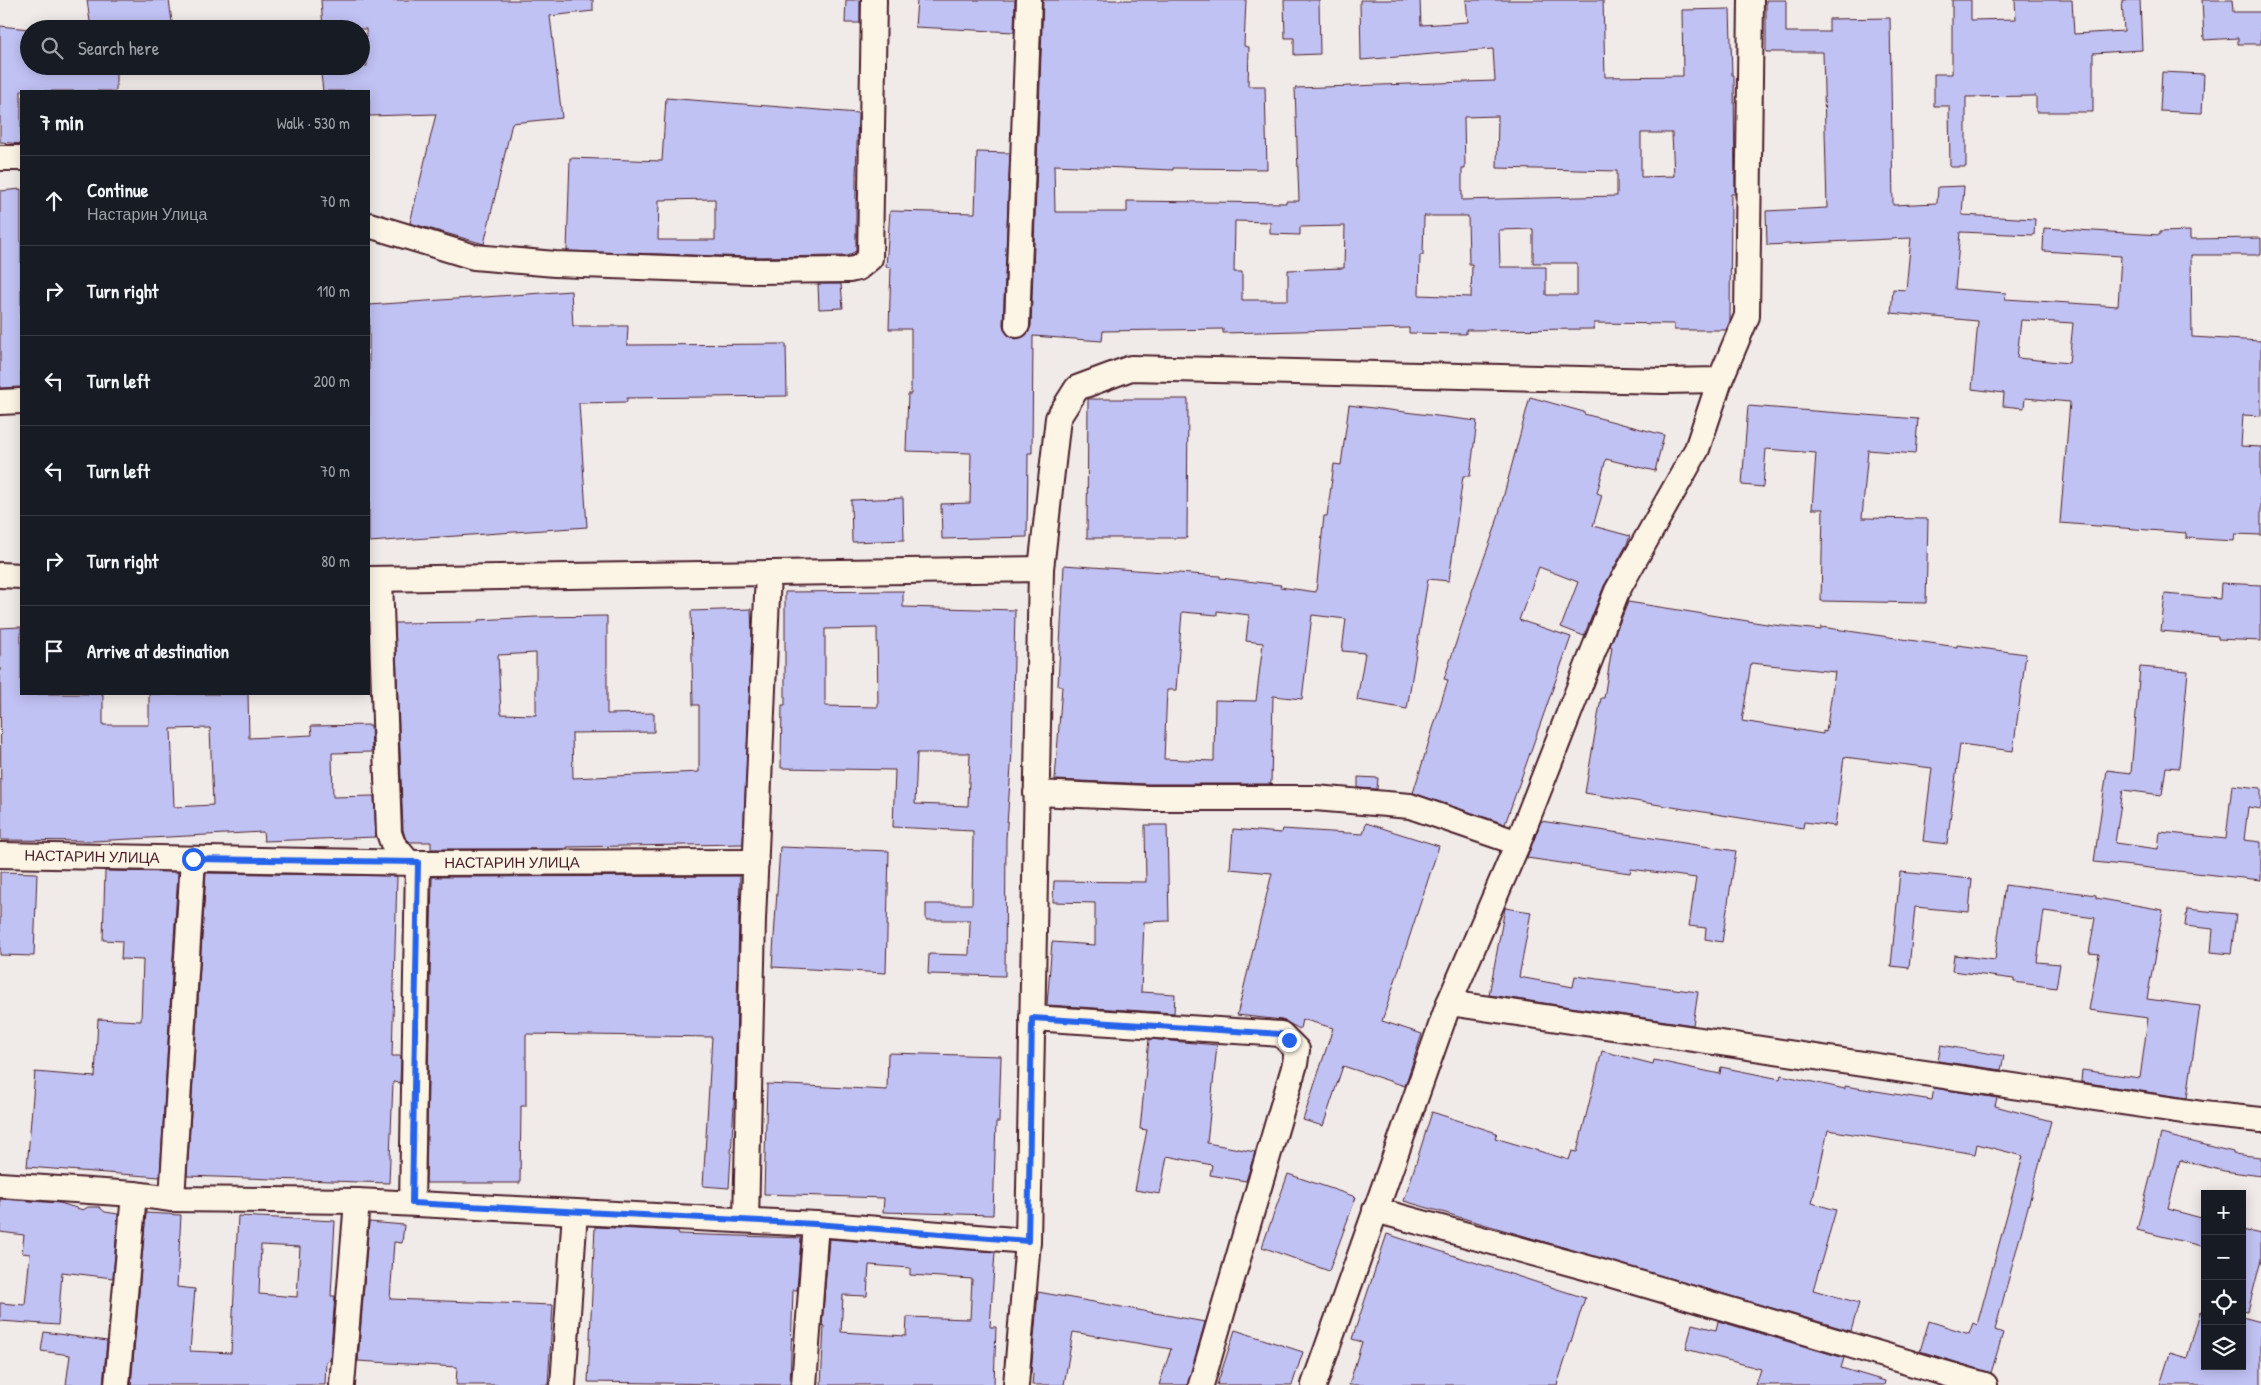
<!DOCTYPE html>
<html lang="en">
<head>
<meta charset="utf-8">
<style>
	:root { --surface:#171b24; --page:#242831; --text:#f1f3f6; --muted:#9ea1a6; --line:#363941 }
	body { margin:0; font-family:"Patrick Hand",sans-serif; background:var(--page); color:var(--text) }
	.controls { position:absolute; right:15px; bottom:15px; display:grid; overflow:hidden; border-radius:0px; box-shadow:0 2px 12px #0003 }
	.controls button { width:45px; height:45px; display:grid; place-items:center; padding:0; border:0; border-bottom:1px solid var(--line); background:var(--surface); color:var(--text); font:25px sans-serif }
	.stop { position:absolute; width:15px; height:15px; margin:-11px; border:4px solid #2563eb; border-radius:50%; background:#fff }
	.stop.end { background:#2563eb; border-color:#fff; box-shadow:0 1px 5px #0008 }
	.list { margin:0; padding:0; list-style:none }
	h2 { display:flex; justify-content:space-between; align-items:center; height:65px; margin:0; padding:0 20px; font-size:21px }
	h2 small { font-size:16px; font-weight:400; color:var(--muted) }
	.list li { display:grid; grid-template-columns:32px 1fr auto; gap:15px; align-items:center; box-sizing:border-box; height:90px; padding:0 20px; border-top:1px solid var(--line) }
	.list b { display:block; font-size:19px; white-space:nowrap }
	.list p { margin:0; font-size:16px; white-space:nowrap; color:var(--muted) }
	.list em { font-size:16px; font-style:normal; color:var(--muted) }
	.icon { flex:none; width:28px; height:28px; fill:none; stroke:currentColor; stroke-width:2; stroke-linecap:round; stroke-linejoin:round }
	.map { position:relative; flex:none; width:2261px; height:1385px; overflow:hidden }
	.search { position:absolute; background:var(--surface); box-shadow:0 2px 12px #0003; left:20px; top:20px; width:350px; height:55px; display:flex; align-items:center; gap:12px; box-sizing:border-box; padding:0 18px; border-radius:28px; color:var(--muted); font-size:19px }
	.panel { position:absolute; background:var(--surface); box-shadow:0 2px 12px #0003; left:20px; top:90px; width:350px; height:605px; border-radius:0px }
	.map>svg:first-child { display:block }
</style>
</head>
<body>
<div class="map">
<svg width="2261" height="1385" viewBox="0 0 2261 1385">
	<rect width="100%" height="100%" fill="#f0ebe8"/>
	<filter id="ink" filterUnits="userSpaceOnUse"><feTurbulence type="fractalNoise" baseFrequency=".02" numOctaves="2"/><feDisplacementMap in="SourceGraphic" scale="10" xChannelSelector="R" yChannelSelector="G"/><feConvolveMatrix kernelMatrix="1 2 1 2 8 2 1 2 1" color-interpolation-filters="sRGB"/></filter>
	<g filter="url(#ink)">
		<g fill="#c1c2f4" stroke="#4a1f2b" fill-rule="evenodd">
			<polygon points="87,0 169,0 173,29 91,29"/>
			<polygon points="321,0 593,0 593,11 550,16 562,118 512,123 484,244 410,223 436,114 369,116 369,91 323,91 320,66 367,66 366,29 323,29"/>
			<polygon points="846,0 860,0 860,23 845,23"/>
			<polygon points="917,0 1015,0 1014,32 915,27"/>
			<path d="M1043 0H1246L1244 46 1249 47 1248 86H1265L1267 169 1173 168V170L1054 165 1055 212H1127V201L1286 203V201H1299L1295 88 1495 81 1493 49 1361 60 1360 0H1420L1421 25 1468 22 1466 0H1603L1605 77 1683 76 1682 10 1730 9 1732 75H1734L1735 194H1731L1730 321 1726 330H1674V324L1594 323V329L1466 330V334L1409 333V328L1223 333V329L1103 331 1102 341 1033 336 1032 453H1028L1027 537 942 539 941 504 970 503 971 453 906 451 908 394H911V329H889L891 267H886L890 211 975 213 977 152 1010 153 1003 325 1005 331 1009 336 1016 339 1023 337 1028 333 1031 326ZM1498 116 1497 168 1617 171V196L1462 200V169H1465L1464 117ZM1641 133H1672L1674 176 1641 177ZM1424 216H1468L1469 264H1472L1471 297 1419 295 1420 255H1423ZM1235 221 1270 222V234L1300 235V227L1345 226 1344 268 1288 270V300H1242V272H1234ZM1533 229V263H1577V295H1546V267H1500L1499 230Z"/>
			<polygon points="1284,0 1319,0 1320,54 1294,55 1294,38 1285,38"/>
			<path d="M1766 0H1786V32H1829V19L1890 18 1893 205 1937 203 1938 187 1964 186 1962 215 2035 219 2034 235 1960 232 1955 289 2006 293 2005 299 2118 306 2121 256 2043 251 2044 228 2160 235V232L2190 231V239L2261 238V255H2191L2192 337 2261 341V416L2243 415 2241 446 2261 447V535L2235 534 2234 541 2186 538V533L2060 523 2070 402 2025 398 2024 408 2003 406 2004 393 1972 389 1978 321 1891 313 1893 289 1906 290 1911 238 1767 245 1766 211 1827 208 1823 52H1766ZM2021 320 2073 323 2069 363 2017 358Z"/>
			<polygon points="1952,0 1971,0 1971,20 2016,19 2015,0 2072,0 2074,34 2124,31 2122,0 2140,0 2142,50 2093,53 2093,112 2036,112 2036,96 1966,97 1966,167 1950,167 1949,106 1934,106 1934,74 1952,74"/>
			<polygon points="2202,0 2232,0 2233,12 2261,12 2261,44 2238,44 2238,38 2204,40"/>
			<polygon points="0,26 29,29 29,66 116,66 116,91 21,91 21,144 0,142"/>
			<polygon points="2162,72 2204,74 2202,113 2160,111"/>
			<path d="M666 98 858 113 856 176V251L847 256 751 257 567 251 570 158 662 161ZM715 199V240H658L659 200Z"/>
			<polygon points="21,189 21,387 0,388 0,191"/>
			<polygon points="818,284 841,284 843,308 819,309"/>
			<polygon points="571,291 573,326 628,326 627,345 786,344 787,396 627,398 627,402 579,403 587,527 369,542 369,305"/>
			<polygon points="1530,397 1584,412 1584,414 1664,435 1655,471 1606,459 1597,493 1602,495 1593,526 1630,536 1627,544 1604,586 1584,636 1561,627 1578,582 1539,567 1519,620 1571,637 1505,824 1413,793 1448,680 1444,679 1472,594 1471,594 1495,528"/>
			<polygon points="1088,399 1188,399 1187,538 1087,538"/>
			<path d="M1349 405 1477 421 1470 476H1463L1449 581 1428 579 1407 709 1357 700 1365 653 1342 651 1346 619 1312 615 1302 699 1273 696 1271 784H1148L1055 780 1062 686H1058L1064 565 1220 576V578L1281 585 1280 587 1316 592 1324 516H1327L1334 464 1341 465ZM1217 611 1249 615 1246 641 1263 643 1256 701 1215 700 1214 761 1164 759 1167 690H1176L1182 612 1217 615Z"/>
			<polygon points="1748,406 1918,419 1915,454 1868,450 1862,518 1928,519 1926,603 1821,601 1823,509 1812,509 1816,453 1766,449 1763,487 1742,485"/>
			<polygon points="903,498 904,540 852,542 851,500"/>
			<polygon points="2221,583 2261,585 2261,641 2218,639 2218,636 2161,631 2165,594 2220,599"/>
			<path d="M903 591V607L1015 610 1012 752 1006 839 1005 976 928 974 929 954 969 955 970 920H926V904H972L973 831 893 827 895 770 781 768 782 705H785V592ZM877 628 878 707 825 706V629ZM917 753H970L968 806 915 804Z"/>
			<path d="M1628 602 1773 625 1821 630V627L1957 647V645L2026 654 2013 751 1960 744 1947 844 1923 841 1932 768 1844 757 1835 826 1804 822 1803 828 1585 793 1601 698H1604L1612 647 1610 646ZM1751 663 1835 672 1826 732 1823 731V734L1742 721Z"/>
			<path d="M751 609 752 636 743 844 567 847V849H431V842H410L405 837 403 830 395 623 478 622V620L536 617 607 616V714L654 713V732L572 733 573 778 699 772V705H693L691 611ZM536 653V715L501 714 498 655Z"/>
			<path d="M21 627V694H103V725H149V694H248L249 738 312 735 311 726 371 725 372 752 332 753 333 797 374 796 376 837 264 841 263 832 93 841 1 840 0 628ZM210 728 213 805 174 807 171 729Z"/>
			<polygon points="2140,667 2188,671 2179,768 2166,767 2162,795 2123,790 2115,843 2158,849 2160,832 2226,839 2232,785 2261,788 2261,809 2248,807 2244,840 2261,842 2261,880 2094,862 2107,770 2131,773"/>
			<polygon points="1358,777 1378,778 1377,789 1358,788"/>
			<polygon points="1541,821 1736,851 1722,942 1705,939 1706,928 1689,926 1696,878 1631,869 1630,873 1527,858"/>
			<polygon points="1366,823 1439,846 1382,1021 1422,1034 1405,1086 1343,1066 1323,1126 1303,1120 1333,1028 1302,1019 1300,1029 1282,1020 1237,1015 1272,873 1230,869 1233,829 1281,833 1282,829 1363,834"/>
			<polygon points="1145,825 1167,825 1169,921 1144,922 1141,992 1175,994 1174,1013 1047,1005 1052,942 1095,945 1095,903 1053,902 1054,881 1146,882"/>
			<polygon points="780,847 889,851 886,973 772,967"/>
			<polygon points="105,871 178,872 160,1177 27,1167 35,1072 95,1077 98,1019 141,1021 143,960 121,959 122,941 103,940"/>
			<polygon points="0,872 37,873 34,956 0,955"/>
			<polygon points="1900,872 1972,879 1969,912 1915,907 1909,968 1891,966"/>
			<polygon points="206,873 397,876 392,1056 401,1056 400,1083 393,1082 389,1183 187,1176"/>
			<polygon points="740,876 735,1088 729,1188 703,1186 712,1037 526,1034 526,1106 521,1106 520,1183 426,1183 432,877"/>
			<polygon points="2005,885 2027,888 2027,886 2096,895 2096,898 2163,910 2147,999 2200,1006 2187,1098 2081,1082 2082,1070 2140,1078 2148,1018 2089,1010 2099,954 2089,953 2095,918 2044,911 2037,962 2060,964 2056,988 2014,982 2014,979 1952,971 1954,955 1995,960"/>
			<polygon points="1505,908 1531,912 1519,977 1573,987 1575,976 1698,992 1693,1025 1489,995"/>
			<polygon points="2187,909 2236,914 2231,954 2211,952 2213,929 2185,926"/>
			<polygon points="1149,1039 1217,1045 1207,1143 1255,1152 1246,1181 1210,1175 1212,1165 1167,1156 1160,1194 1135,1190 1147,1130 1140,1129"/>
			<polygon points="1941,1045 2004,1056 2001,1070 1938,1061"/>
			<polygon points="1602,1051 1653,1064 1654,1060 1720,1074 1721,1067 1780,1079 1781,1075 1845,1089 1845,1086 1932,1100 1934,1088 1997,1098 1995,1106 2051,1121 1995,1330 2003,1333 1991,1373 1920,1351 1929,1321 1969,1334 1973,1323 1977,1325 2023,1156 1977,1144 1975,1154 1828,1130 1812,1203 1836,1210 1813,1290 1859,1303 1851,1331 1404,1201 1432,1112 1497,1133 1495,1138 1569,1160 1572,1151 1577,1152"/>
			<polygon points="888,1053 1001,1056 999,1122 996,1122 993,1215 883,1212 884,1198 764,1194 767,1084 887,1090"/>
			<polygon points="2161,1134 2233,1152 2233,1154 2261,1157 2261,1176 2224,1171 2180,1160 2168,1209 2205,1219 2205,1247 2137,1230"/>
			<polygon points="1288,1174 1356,1197 1329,1271 1262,1247"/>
			<polygon points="0,1199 60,1203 83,1210 88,1207 99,1207 105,1212 118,1214 113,1278 62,1272 58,1325 0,1321 0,1303 25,1305 30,1254 22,1253 24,1235 0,1232"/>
			<path d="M146 1213 181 1215 177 1287 195 1289 190 1351 231 1353 238 1216 335 1221 331 1296H335L330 1360 326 1361 325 1385H131ZM261 1245 300 1247 297 1297 259 1294Z"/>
			<polygon points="369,1222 404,1225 402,1243 394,1242 390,1299 553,1305 548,1385 456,1385 457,1367 358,1361"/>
			<polygon points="595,1227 678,1231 678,1234 801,1238 797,1290 793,1290 790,1385 588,1382"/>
			<polygon points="2242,1230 2261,1234 2261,1260 2248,1311 2242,1310"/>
			<polygon points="1387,1234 1585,1298 1557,1385 1349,1385 1362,1342 1352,1339"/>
			<path d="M829 1239 995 1252 990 1327H996L994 1385H821L824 1326 822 1325ZM869 1265 910 1268V1275L972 1279 970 1319 907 1317 906 1336 841 1332 843 1295 867 1296Z"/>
			<polygon points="1038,1292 1205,1322 1188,1385 1159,1385 1171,1349 1073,1332 1064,1385 1032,1385 1033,1374 1031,1373"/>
			<polygon points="2200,1312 2205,1313 2205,1366 2242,1366 2242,1317 2261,1322 2261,1385 2160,1385 2170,1353 2187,1358"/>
			<polygon points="1718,1321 1844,1358 1841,1368 1885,1381 1884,1385 1756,1385 1761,1369 1686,1349 1692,1324 1716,1330"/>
			<polygon points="1235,1330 1303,1352 1292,1385 1217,1385"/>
			<polygon points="44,1332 107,1341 103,1385 66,1385 70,1355 41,1351"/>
		</g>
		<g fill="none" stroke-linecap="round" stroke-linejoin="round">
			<g stroke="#4a1f2b" stroke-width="28">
				<g id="street">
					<polyline points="0,158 21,158"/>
					<polyline points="369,225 474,257 555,264 751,271 849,270 858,268 870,258 874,0"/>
					<polyline points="1017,325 1029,0"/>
					<polyline points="0,402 21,401"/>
					<polyline points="0,575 21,576"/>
					<polyline points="369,579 1041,569"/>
					<polyline points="380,579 389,833 393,844 408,862"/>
					<polyline points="1036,793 1148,798 1315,798 1410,806 1518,843"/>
					<path id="s1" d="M0 855 418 863 756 862"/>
					<polyline points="1449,1003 2203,1114 2261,1120"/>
					<polyline points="1032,1018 1281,1034 1297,1050 1295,1064 1201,1385"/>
					<polyline points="0,1185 134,1194 172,1199 357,1201 816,1224 1028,1241"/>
					<polyline points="172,1199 193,859"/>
					<polyline points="412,1203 418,863"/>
					<polyline points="1375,1210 1588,1268 1985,1385"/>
					<polyline points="746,1220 753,920 768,573"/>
					<polyline points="117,1385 134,1194"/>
					<polyline points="342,1385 357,1201"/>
					<polyline points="563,1385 575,1212"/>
					<polyline points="804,1385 816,1224"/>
					<polyline points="1016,1385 1028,1241 1041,569 1058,418 1077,388 1131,368 1663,381 1720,380 1747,316 1751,0"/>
					<polyline points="1314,1385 1449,1003 1518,843 1617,591 1697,449 1720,380"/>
				</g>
			</g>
			<use href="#street" stroke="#fcf5e5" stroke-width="24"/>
		</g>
	</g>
	<g fill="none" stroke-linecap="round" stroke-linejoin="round" filter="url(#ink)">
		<polyline stroke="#2563eb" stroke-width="6" points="193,859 418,862 412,1203 816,1224 1028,1241 1032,1018 1281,1034 1289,1040"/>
	</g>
	<g text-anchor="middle" stroke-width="4" stroke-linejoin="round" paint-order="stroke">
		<g font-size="15" fill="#4a1f2b" stroke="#fcf5e5">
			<text dy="5" stroke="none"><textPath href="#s1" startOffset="92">НАСТАРИН УЛИЦА</textPath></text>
			<text dy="5" stroke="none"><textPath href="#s1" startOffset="512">НАСТАРИН УЛИЦА</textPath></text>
		</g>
	</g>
</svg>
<div class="controls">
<button>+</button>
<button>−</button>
<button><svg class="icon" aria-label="locate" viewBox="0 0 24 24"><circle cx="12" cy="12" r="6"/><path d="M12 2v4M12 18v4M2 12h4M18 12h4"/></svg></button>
<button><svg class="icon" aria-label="layers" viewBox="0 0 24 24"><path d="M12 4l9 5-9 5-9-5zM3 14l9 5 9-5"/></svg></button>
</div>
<div class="stop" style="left:193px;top:859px"></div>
<div class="stop end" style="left:1289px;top:1040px"></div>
<div class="search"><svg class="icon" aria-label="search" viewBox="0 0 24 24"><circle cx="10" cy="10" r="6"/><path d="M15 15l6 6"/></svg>Search here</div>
<section class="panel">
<h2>7 min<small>Walk · 530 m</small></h2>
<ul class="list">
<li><svg class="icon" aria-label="ahead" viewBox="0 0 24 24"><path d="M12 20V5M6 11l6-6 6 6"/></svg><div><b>Continue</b><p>Настарин Улица</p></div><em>70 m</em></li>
<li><svg class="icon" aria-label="right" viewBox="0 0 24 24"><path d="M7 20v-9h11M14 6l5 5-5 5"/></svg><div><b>Turn right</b></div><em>110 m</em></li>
<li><svg class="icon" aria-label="left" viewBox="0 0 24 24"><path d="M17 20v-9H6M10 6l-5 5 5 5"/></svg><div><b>Turn left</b></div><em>200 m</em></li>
<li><svg class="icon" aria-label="left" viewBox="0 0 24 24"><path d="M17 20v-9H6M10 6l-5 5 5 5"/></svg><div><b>Turn left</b></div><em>70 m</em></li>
<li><svg class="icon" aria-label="right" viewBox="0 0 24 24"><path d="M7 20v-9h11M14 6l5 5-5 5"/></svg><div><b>Turn right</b></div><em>80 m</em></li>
<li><svg class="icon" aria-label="arrive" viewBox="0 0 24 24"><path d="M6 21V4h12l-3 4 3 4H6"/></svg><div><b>Arrive at destination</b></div></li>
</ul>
</section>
</div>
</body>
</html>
